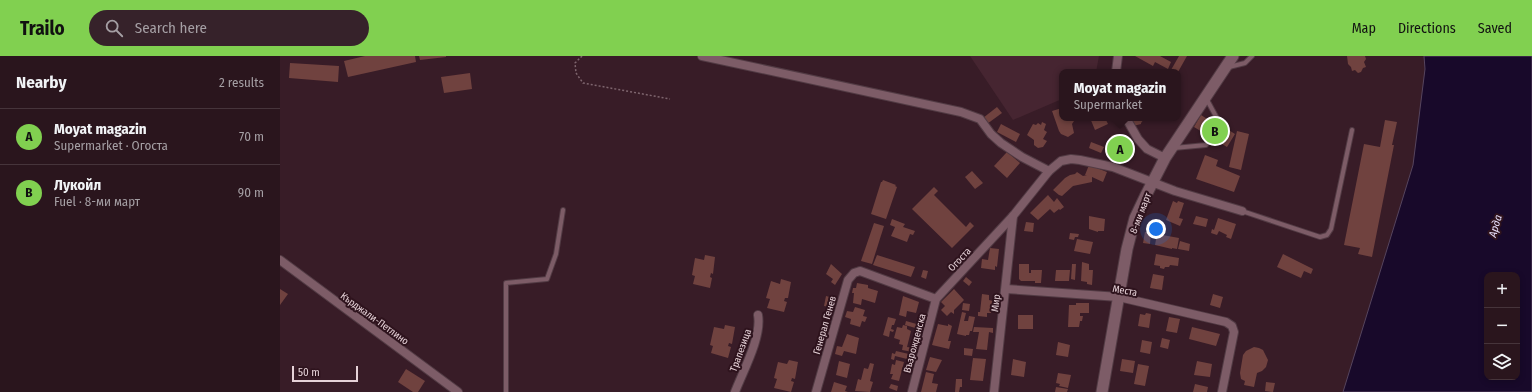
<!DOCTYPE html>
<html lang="en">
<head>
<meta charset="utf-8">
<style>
	:root { --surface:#2a151d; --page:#36222a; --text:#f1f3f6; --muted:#a59fa4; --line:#46343b; --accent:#81d050 }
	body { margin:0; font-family:"Fira Sans Condensed",sans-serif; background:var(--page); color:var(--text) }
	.controls { position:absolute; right:12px; bottom:12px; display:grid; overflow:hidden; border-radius:8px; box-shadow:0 2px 6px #0003 }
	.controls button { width:36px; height:36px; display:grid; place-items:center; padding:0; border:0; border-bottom:1px solid var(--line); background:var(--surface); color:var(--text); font:20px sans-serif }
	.scale { position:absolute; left:12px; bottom:10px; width:66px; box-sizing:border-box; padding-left:4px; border:2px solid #e6d2d8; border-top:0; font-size:11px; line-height:14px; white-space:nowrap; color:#e6d2d8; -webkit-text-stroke:3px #2e131d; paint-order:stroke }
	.you { position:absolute; left:876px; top:173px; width:14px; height:14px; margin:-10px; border:3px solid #fff; border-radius:50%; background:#1a73e8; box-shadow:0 0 0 6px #1a73e833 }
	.badge { display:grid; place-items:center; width:26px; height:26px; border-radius:50%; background:var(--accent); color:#111; font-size:13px; font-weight:700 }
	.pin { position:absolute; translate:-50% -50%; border:2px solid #fff; box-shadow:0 1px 4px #0006 }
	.popup { position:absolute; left:779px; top:13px; width:122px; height:52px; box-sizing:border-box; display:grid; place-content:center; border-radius:8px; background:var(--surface); filter:drop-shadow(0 1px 3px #0005); font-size:13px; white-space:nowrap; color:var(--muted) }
	.popup b { font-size:15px; color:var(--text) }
	.popup::after { content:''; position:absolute; left:50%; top:100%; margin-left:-8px; border:8px solid transparent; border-top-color:var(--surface) }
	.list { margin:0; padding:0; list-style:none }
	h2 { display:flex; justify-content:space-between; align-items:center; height:52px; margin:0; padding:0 16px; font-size:17px }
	h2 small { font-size:13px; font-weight:400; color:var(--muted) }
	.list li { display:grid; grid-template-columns:26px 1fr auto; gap:12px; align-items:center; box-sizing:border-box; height:56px; padding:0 16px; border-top:1px solid var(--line) }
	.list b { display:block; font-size:15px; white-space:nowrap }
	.list p { margin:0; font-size:13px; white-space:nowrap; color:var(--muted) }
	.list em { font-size:13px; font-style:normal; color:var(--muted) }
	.icon { flex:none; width:22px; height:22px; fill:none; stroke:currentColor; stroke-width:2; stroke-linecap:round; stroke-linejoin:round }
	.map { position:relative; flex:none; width:1252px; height:336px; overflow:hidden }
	header { display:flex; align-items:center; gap:24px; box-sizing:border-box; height:56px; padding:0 20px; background:var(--accent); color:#111 }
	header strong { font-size:19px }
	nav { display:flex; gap:22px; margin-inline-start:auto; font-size:14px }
	.search { width:280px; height:36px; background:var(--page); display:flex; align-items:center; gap:10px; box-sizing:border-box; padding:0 14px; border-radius:22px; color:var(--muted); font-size:15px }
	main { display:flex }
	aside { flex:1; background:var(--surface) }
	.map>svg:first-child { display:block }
</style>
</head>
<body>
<header>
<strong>Trailo</strong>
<div class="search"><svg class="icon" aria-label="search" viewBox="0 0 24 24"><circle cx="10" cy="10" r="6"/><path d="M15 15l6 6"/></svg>Search here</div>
<nav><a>Map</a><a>Directions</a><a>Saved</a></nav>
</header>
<main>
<aside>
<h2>Nearby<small>2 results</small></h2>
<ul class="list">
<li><span class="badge">A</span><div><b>Moyat magazin</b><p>Supermarket · Огоста</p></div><em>70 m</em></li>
<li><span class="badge">B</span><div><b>Лукойл</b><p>Fuel · 8-ми март</p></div><em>90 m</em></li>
</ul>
</aside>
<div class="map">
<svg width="1252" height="336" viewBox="0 0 1252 336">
	<rect width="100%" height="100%" fill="#381c27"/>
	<polygon fill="#462531" points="690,0 819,0 816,16 782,16 782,43 733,64"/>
	<path fill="#18092a" stroke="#56455e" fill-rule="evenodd" d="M1144 0H1252V336H1063L1133 109 1145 13ZM1207 219H1237V321H1207Z"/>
	<g fill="#70423f">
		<polygon points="85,0 135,0 136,6 68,21 64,5"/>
		<polygon points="139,0 166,0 166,1 140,4"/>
		<polygon points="855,0 880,0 891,6 888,13 875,6 873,10"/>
		<polygon points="899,0 907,0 898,16 894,16 891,14"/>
		<polygon points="1067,0 1085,0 1086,3 1084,6 1086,11 1083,12 1081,16 1078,17 1075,14 1072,15 1071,11 1068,8"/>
		<polygon points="10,7 59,10 58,26 9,22"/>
		<polygon points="190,17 192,33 164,37 161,21"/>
		<polygon points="717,51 722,57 707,68 703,62"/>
		<polygon points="782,52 782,62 796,62 792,68 794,77 788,81 781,78 779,75 772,55"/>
		<polygon points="921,59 946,75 947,73 955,78 947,91 914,71"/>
		<polygon points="810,62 825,62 828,68 815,74"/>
		<polygon points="852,62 864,62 864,63 861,67 861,68 853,70 851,64"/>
		<polygon points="1105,64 1117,66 1112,89 1114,89 1092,201 1078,198 1080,192 1064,189 1084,88 1100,91"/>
		<polygon points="762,66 766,68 764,74 767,76 763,83 767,85 763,91 758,92 754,89 754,84 747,79 753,68 756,69 758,67 761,69"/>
		<polygon points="721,68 740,78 736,86 717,76"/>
		<polygon points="957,75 969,78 961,114 949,111"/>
		<polygon points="832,79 845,84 839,101 825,96"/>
		<polygon points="811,86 824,91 821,97 809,92"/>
		<polygon points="727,96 740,107 727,122 714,110"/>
		<polygon points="925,99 938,104 936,110 960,120 954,136 916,123"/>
		<polygon points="809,109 827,116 823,126 812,121 812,126 793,130 782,140 779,139 773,134 785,122 790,119 795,118 797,116 803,120 807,119 805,119"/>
		<polygon points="692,115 703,127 695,133 685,121"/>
		<polygon points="603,124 616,129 615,130 617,131 606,163 591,158 601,126 602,126"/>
		<polygon points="654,131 658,135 654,139 686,171 690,166 694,170 672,192 632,153"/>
		<polygon points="768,139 774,146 777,142 784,151 780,154 779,153 774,157 770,153 758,164 750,157"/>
		<polygon points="893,145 897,147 898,145 904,147 899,162 903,163 900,170 886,164"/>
		<polygon points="809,160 825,163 824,175 818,175 818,176 809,173"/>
		<polygon points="916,160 928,163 926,171 913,168"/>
		<polygon points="938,162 956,168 951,183 946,181 947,179 939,175 937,179 931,177 932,173 934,174"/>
		<polygon points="612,163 625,168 623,171 635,175 633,179 630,178 627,186 611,180 615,171 610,169"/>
		<polygon points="746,166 754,167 753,176 744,175"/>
		<polygon points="594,167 604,170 592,208 581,205"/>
		<polygon points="865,176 871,177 870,188 863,187"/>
		<polygon points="790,177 799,178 798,181 795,181 794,184 789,183"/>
		<polygon points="877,178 899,182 897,193 892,192 892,193 875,189"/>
		<polygon points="797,183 813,186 810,198 794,195"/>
		<polygon points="900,185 910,188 909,195 898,193"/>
		<polygon points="710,192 719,193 717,211 715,210 715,214 701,212 702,203 708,204"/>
		<polygon points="876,198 899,202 898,210 890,209 889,211 885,211 884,213 880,212 880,210 874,209"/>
		<polygon points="1003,198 1033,213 1031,218 1024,215 1021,222 997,211"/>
		<polygon points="425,199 435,201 433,218 431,217 430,221 432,222 430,232 413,228 415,220 412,219 415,202 424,204"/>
		<polygon points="597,199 635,211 631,221 593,209"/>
		<polygon points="802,206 809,208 809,214 813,214 812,229 807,228 807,226 801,225"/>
		<polygon points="551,208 562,218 555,229 551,226 553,223 546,218"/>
		<polygon points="739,208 749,208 749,217 751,217 751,214 762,214 761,227 755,227 755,225 741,225 739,223"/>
		<polygon points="792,208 796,208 795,224 791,223"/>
		<polygon points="643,214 648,215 646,223 641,221"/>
		<polygon points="776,214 790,214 789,225 775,225"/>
		<polygon points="873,218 884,220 882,234 870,232"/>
		<polygon points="686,221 692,226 689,230 683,225"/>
		<polygon points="501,223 511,226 508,242 505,242 504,245 507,246 504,256 487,252 490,243 486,242 491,225 500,228"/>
		<polygon points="577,227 588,229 588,232 598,235 595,247 582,243 581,249 573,247 574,237 572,237 573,232 576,232"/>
		<polygon points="0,233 8,238 0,249"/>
		<polygon points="674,233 684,244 674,254 674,258 671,256 667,260 661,254 665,250 661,246"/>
		<polygon points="702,238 709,239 709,244 713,245 711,257 707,257 707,261 698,260 698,256 700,256"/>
		<polygon points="933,238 943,241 940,252 930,249"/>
		<polygon points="546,240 553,242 551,251 544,250"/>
		<polygon points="623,240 639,246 636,257 627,255 626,261 619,259"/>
		<polygon points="683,247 690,248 689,255 682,254"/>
		<polygon points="796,247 809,247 809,257 800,257 800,260 803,260 802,265 800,265 799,271 788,271 789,249 796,249"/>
		<polygon points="575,251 585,254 583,260 587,261 585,266 582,265 580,271 570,268 571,263 565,261 567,255 573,256"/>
		<polygon points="682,256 686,257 684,265 688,265 689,260 695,261 692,275 690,275 689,279 686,279 686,280 677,278"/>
		<polygon points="866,257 871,258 869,272 858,270 860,258 865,259"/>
		<rect x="738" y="259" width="15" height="14"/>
		<polygon points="608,261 616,263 614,269 612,269 611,273 614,274 613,276 610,275 609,281 603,279"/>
		<polygon points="889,261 900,263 897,277 886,275"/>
		<polygon points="626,265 640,269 639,273 625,269"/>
		<polygon points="658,268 668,270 668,268 672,270 668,285 671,285 669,293 652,289"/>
		<polygon points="445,269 455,271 452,288 449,287 448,290 451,291 448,302 431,297 433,290 430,289 434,271 444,273"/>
		<polygon points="623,269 627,270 627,273 631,275 627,291 634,292 633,296 622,294 623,289 619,288 620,284 614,282 617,271 622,272"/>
		<polygon points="694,271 713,272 713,277 709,276 707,294 696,293 699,276 693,276"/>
		<polygon points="912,271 940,278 936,290 909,283"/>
		<polygon points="567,278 579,282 576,298 564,295 562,300 555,298 557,290 562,291"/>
		<polygon points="882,282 890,284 888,293 880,291"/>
		<polygon points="862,284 872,286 870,298 860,296"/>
		<polygon points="778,286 790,289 788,301 776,299"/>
		<polygon points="974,291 979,292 983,294 988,304 986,311 982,315 977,317 974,331 964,329 965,325 961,323 960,317 963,299 966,295"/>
		<polygon points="684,292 693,293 692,300 684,299"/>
		<polygon points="616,295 633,299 631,304 615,300 614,304 611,303 612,297 615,298"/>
		<polygon points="650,301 662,304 656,316 646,314"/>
		<polygon points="693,302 706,303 703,325 690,324"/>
		<polygon points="733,303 746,306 744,321 731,319"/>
		<polygon points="842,303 855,305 853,317 840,315"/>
		<polygon points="509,304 518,306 515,323 512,322 511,325 514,326 511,336 494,332 497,323 494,322 498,306 507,308"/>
		<polygon points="616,304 624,306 619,325 611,323 613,318 610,318 612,308 615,309"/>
		<polygon points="559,305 570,308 567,322 556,319"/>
		<polygon points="917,305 932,308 930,321 914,319"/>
		<polygon points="590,307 594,308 590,325 593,326 590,336 575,335 578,323 581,324 584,312 588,313"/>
		<polygon points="858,308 869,310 865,330 854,328"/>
		<polygon points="126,313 145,325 138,336 133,336 118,326"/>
		<polygon points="646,316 654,318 652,327 658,328 656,336 641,336"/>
		<polygon points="778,317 791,319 788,332 779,330 780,328 776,327"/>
		<polygon points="676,323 682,323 682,331 680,331 679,336 675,336"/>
		<polygon points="554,326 567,330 565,335 568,336 551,336"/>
		<polygon points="986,326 995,327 993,336 985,335"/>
		<polygon points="611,328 618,330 617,335 609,332"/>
		<polygon points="915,328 928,331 927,336 913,336"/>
		<polygon points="776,331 788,333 787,336 775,336"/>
	</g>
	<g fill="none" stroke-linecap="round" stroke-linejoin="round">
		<g stroke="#523b44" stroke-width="6">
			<g id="service">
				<polyline points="949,11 965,7 972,0"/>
				<polyline points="894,92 926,89 939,66 926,42"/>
				<polyline points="962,155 1040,181 1047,179 1051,173 1072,74"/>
				<polyline points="226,336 226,227 267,223 276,198 283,154"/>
			</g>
		</g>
		<g stroke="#523b44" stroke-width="10">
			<g id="minor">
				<polyline points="422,0 681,56 700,63 711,78 721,87 742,101 769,115"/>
				<polyline points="836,16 838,0"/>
				<polyline points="846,62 858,83 867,93 885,102"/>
				<polyline points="0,204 178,336"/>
				<polyline points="726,233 839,241 946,266 952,270 954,276 942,336"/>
				<path d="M455 336C463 315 482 281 478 259"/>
				<polyline points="536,336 568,224 574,217 580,215 656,243"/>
				<polyline points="632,336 656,243 733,160 769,115 781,105 791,103 800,104 833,111 895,135 962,155"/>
				<polyline points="714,336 733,160"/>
			</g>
		</g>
		<g stroke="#523b44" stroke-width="13">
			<polyline id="secondary" points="822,336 847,193 855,162 865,141 885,102 953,0"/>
		</g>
		<polyline stroke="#7e656e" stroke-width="1.5" stroke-dasharray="2 2" stroke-linecap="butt" points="302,0 295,7 296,17 303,27 390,43"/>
		<use href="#service" stroke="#7d5c67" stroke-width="4"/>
		<use href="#minor" stroke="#7d5c67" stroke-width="8"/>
		<use href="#secondary" stroke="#7d5c67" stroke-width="11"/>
	</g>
	<g text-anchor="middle" stroke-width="4" stroke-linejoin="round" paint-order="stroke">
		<g font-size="10" fill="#e6d2d8" stroke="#2e131d">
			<text transform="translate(860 157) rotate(-69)" y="4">8-ми март</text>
			<text transform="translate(679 203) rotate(-47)" y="4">Огоста</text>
			<text transform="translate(845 234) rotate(10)" y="4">Места</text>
			<text transform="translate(715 247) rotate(-83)" y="4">Мир</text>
			<text transform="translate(95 262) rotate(36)" y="4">Кърджали-Петлино</text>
			<text transform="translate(544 269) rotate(-74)" y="4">Генерал Генев</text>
			<text transform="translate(634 287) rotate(-75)" y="4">Възрожденска</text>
			<text transform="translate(460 294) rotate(-70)" y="4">Трапезица</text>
		</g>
		<g font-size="11" font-style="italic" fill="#e7def9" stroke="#2e131d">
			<text transform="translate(1215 170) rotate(-74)" y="4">Арда</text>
		</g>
	</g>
</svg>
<div class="controls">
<button>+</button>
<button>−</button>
<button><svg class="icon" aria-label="layers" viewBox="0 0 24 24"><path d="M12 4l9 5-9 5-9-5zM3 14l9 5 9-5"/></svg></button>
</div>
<div class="scale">50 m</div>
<div class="you"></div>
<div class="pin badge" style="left:840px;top:93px">A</div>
<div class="popup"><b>Moyat magazin</b>Supermarket</div>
<div class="pin badge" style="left:935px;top:75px">B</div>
</div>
</main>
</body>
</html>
